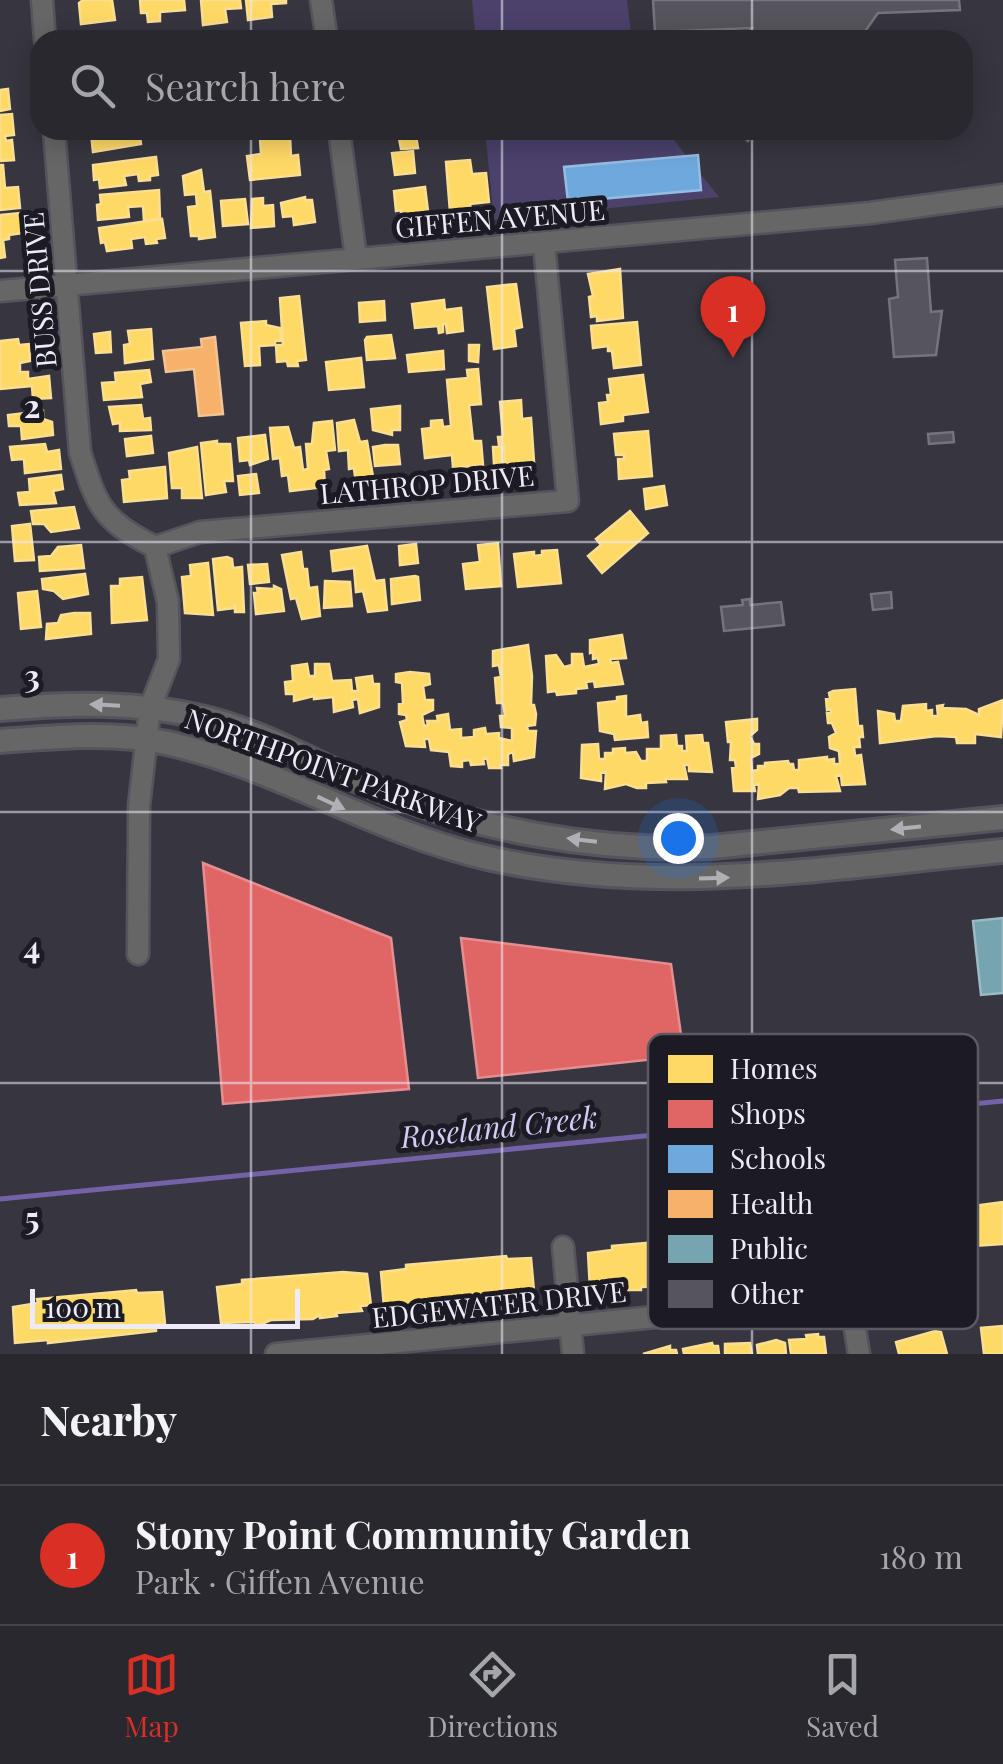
<!DOCTYPE html>
<html lang="en">
<head>
<meta charset="utf-8">
<style>
	:root { --surface:#29282f; --page:#35343b; --text:#f1f3f6; --muted:#a5a6aa; --line:#45444b; --accent:#d93025 }
	body { margin:0; font-family:"Playfair Display",serif; background:var(--page); color:var(--text) }
	.scale { position:absolute; left:30px; bottom:25px; width:270px; box-sizing:border-box; padding-left:10px; border:5px solid #edebf7; border-top:0; font-size:28px; line-height:35px; white-space:nowrap; color:#edebf7; -webkit-text-stroke:8px #1c1b23; paint-order:stroke }
	.you { position:absolute; left:678px; top:838px; width:35px; height:35px; margin:-25px; border:8px solid #fff; border-radius:50%; background:#1a73e8; box-shadow:0 0 0 15px #1a73e833 }
	.badge { display:grid; place-items:center; width:65px; height:65px; border-radius:50%; background:var(--accent); color:#fff; font-size:32px; font-weight:700 }
	.pin { position:absolute; translate:-50% -82px; filter:drop-shadow(0 2px 5px #0008) }
	.pin::after { content:''; position:absolute; top:52px; width:35px; height:30px; background:inherit; clip-path:polygon(0 0,100% 0,50% 100%) }
	.list { margin:0; padding:0; list-style:none }
	h2 { display:flex; justify-content:space-between; align-items:center; height:130px; margin:0; padding:0 40px; font-size:42px }
	h2 small { font-size:32px; font-weight:400; color:var(--muted) }
	.list li { display:grid; grid-template-columns:65px 1fr auto; gap:30px; align-items:center; box-sizing:border-box; height:140px; padding:0 40px; border-top:2px solid var(--line) }
	.list b { display:block; font-size:38px; white-space:nowrap }
	.list p { margin:0; font-size:32px; white-space:nowrap; color:var(--muted) }
	.list em { font-size:32px; font-style:normal; color:var(--muted) }
	.icon { flex:none; width:55px; height:55px; fill:none; stroke:currentColor; stroke-width:2; stroke-linecap:round; stroke-linejoin:round }
	.map { position:relative; flex:none; width:1003px; height:1354px; overflow:hidden }
	.search { position:absolute; background:var(--surface); box-shadow:0 5px 25px #0003; left:30px; right:30px; top:30px; height:110px; display:flex; align-items:center; gap:25px; box-sizing:border-box; padding:0 35px; border-radius:30px; color:var(--muted); font-size:38px }
	.sheet { height:270px; background:var(--surface) }
	nav { display:flex; justify-content:space-around; align-items:center; box-sizing:border-box; height:140px; border-top:2px solid var(--line); background:var(--surface); font-size:28px; color:var(--muted) }
	nav a { display:grid; justify-items:center; gap:5px }
	nav .on { color:var(--accent) }
	.map>svg:first-child { display:block }
</style>
</head>
<body>
<div class="map">
<svg width="1003" height="1354" viewBox="0 0 1003 1354">
	<rect width="100%" height="100%" fill="#37353f"/>
	<g fill="#4b416b">
		<polygon points="472,0 627,0 632,40 476,40"/>
		<polygon points="485,130 666,130 719,197 494,220"/>
	</g>
	<g fill="#ffd966" stroke="#fade92" stroke-width="2.5">
		<polygon points="83,0 112,0 115,20 81,24 79,3"/>
		<polygon points="140,0 184,0 185,10 160,12 160,21 148,22 147,13 141,13"/>
		<polygon points="201,0 240,0 241,8 225,9 227,22 203,25"/>
		<polygon points="246,0 286,0 286,3 271,4 272,17 248,20"/>
		<polygon points="412,33 413,40 365,40 365,39"/>
		<polygon points="8,89 10,109 0,111 0,90"/>
		<polygon points="12,114 14,135 5,136 6,141 12,140 14,160 0,161 0,115"/>
		<polygon points="139,130 141,144 93,152 91,133"/>
		<polygon points="290,136 291,156 298,155 300,175 250,180 247,156 261,154 260,139"/>
		<polygon points="416,136 418,148 401,149 399,138"/>
		<polygon points="413,151 415,173 395,175 392,153"/>
		<polygon points="156,157 158,175 150,176 150,180 139,181 138,174 124,176 126,185 100,188 99,179 94,180 93,165"/>
		<polygon points="470,160 472,174 486,173 489,202 470,204 471,210 450,212 446,162"/>
		<polygon points="0,165 3,165 5,188 18,187 20,208 0,210"/>
		<polygon points="201,170 204,192 210,191 215,237 199,239 199,236 191,236 188,207 197,206 196,194 185,195 183,176"/>
		<polygon points="425,187 428,211 401,215 401,210 396,211 394,191"/>
		<polygon points="159,190 160,219 144,221 143,206 128,207 129,217 98,220 97,205 101,204 100,195"/>
		<polygon points="305,197 305,200 312,200 315,222 294,225 293,216 283,217 281,203"/>
		<polygon points="263,198 263,206 273,205 274,226 251,228 252,199"/>
		<polygon points="245,199 248,224 223,226 221,201"/>
		<polygon points="20,213 23,233 9,235 9,239 3,240 5,257 0,258 0,215"/>
		<polygon points="162,219 165,238 156,239 157,243 146,244 145,237 131,239 132,248 107,251 105,242 101,243 99,228"/>
		<polygon points="620,269 623,318 597,321 597,316 591,317 589,297 593,296 588,274"/>
		<polygon points="516,284 522,327 514,329 516,346 494,349 487,287"/>
		<polygon points="299,296 306,360 297,361 298,366 288,366 287,361 277,362 276,345 283,345 280,298"/>
		<polygon points="444,300 445,310 461,308 463,331 447,333 446,324 443,324 443,332 439,333 438,326 415,328 412,304"/>
		<polygon points="384,301 385,320 360,322 359,303"/>
		<polygon points="266,321 266,325 280,328 281,341 275,341 275,345 259,346 260,365 245,366 241,323"/>
		<polygon points="637,322 641,365 614,368 612,351 608,351 608,346 593,348 591,326"/>
		<polygon points="151,329 153,359 125,363 124,345 130,344 128,331"/>
		<polygon points="110,332 111,352 96,353 94,334"/>
		<polygon points="391,335 395,358 367,360 365,340 367,337"/>
		<polygon points="18,339 19,345 29,344 30,361 20,363 20,372 28,372 28,379 49,376 51,398 33,399 32,386 0,389 0,341"/>
		<polygon points="469,345 479,345 478,362 469,361"/>
		<polygon points="443,351 444,369 409,372 407,355"/>
		<polygon points="361,358 364,387 329,390 326,362"/>
		<polygon points="478,369 481,404 469,405 473,441 481,441 483,465 453,468 452,455 425,458 422,429 431,428 431,421 442,420 443,427 451,426 447,380 468,378 467,370"/>
		<polygon points="149,370 151,382 140,384 142,397 104,400 102,383 116,382 115,373"/>
		<polygon points="643,375 648,412 623,415 623,421 601,424 599,403 608,402 607,395 611,395 609,379"/>
		<polygon points="521,400 522,419 531,418 534,462 505,465 504,445 499,446 498,437 503,437 500,402"/>
		<polygon points="141,405 143,419 150,418 151,430 120,431 120,423 113,424 109,407"/>
		<polygon points="400,406 400,430 392,430 392,435 373,430 371,409"/>
		<polygon points="43,411 43,419 52,422 53,435 22,439 21,426 9,426 8,415"/>
		<polygon points="354,420 360,442 367,441 374,483 356,485 354,468 349,469 348,450 339,451 337,423"/>
		<polygon points="332,421 335,450 326,451 329,469 324,470 325,487 290,491 288,475 282,476 280,458 273,459 270,428 288,427 294,448 300,447 303,470 308,469 306,444 312,444 314,423"/>
		<polygon points="648,431 652,476 619,479 618,459 624,459 624,455 616,455 614,434"/>
		<polygon points="265,435 268,459 250,465 249,460 240,461 238,438"/>
		<polygon points="151,436 153,453 127,456 125,439"/>
		<polygon points="217,441 217,444 230,444 233,481 224,481 226,492 206,495 201,443"/>
		<polygon points="45,444 47,452 59,450 61,469 25,473 24,459 12,460 10,447"/>
		<polygon points="385,445 398,445 400,464 375,466 373,447"/>
		<polygon points="197,447 202,498 182,498 182,488 172,488 169,453"/>
		<polygon points="493,447 502,447 503,464 494,465"/>
		<polygon points="165,467 167,498 124,502 122,480 130,479 129,471"/>
		<polygon points="256,474 259,493 240,495 238,476"/>
		<polygon points="61,475 63,489 53,491 56,503 20,505 18,493 30,492 29,479"/>
		<polygon points="664,486 667,505 646,509 644,489"/>
		<polygon points="74,507 79,528 51,532 44,524 33,524 31,511"/>
		<polygon points="630,511 648,533 602,573 588,556 601,545 596,539"/>
		<polygon points="30,524 34,560 15,561 12,526"/>
		<polygon points="498,543 501,586 466,589 463,564 480,562 478,545"/>
		<polygon points="416,544 418,563 400,565 399,546"/>
		<polygon points="81,545 84,568 40,571 39,557 51,556 58,547"/>
		<polygon points="367,546 375,581 384,580 387,610 368,612 363,591 356,592 354,568 333,571 331,551"/>
		<polygon points="557,550 561,583 518,587 514,554 534,552 534,556 542,555 542,551"/>
		<polygon points="301,552 303,569 307,569 309,588 317,587 320,616 302,619 296,598 291,599 282,555"/>
		<polygon points="227,557 232,559 233,568 242,567 244,612 235,612 235,604 234,608 218,610 213,559"/>
		<polygon points="208,563 213,615 185,613 182,577 191,576 190,565"/>
		<polygon points="267,564 269,582 250,584 248,565"/>
		<polygon points="85,574 88,594 63,599 54,591 43,589 42,579"/>
		<polygon points="415,576 418,577 420,600 392,604 391,579"/>
		<polygon points="142,577 147,620 112,623 111,586 120,586 120,579"/>
		<polygon points="325,581 350,582 352,606 324,608"/>
		<polygon points="274,586 281,589 284,611 256,614 254,593 258,593 257,588 274,589"/>
		<polygon points="37,591 41,627 21,629 18,593"/>
		<polygon points="74,613 90,613 91,634 46,639 47,624 58,623 61,615"/>
		<polygon points="622,635 626,658 610,659 611,663 618,662 623,684 595,687 594,681 586,682 587,688 576,689 576,693 557,695 556,691 548,692 546,656 556,655 564,667 572,665 572,654 582,654 584,667 599,664 598,658 593,659 593,652 590,653 590,640"/>
		<polygon points="528,645 532,676 531,705 534,705 536,714 535,725 527,726 528,731 536,731 534,757 514,761 513,752 508,754 508,765 500,765 501,768 489,768 487,758 483,759 484,764 471,765 470,760 462,761 462,767 451,766 449,752 431,750 429,739 424,739 425,747 406,746 400,722 407,720 406,715 399,714 399,704 403,703 402,683 396,682 396,674 410,672 429,674 430,684 423,686 425,700 433,700 433,710 422,715 424,726 428,725 427,721 438,721 437,716 448,714 450,730 461,729 461,738 474,737 474,730 485,728 486,734 499,733 499,738 512,741 512,728 501,727 500,716 505,716 503,703 497,703 495,678 501,677 499,665 493,666 493,651"/>
		<polygon points="307,664 309,676 315,676 315,664 329,664 332,681 351,680 352,691 358,691 356,678 372,676 373,684 379,684 379,707 360,713 358,699 352,700 353,707 334,712 333,697 314,699 314,696 294,701 294,694 286,694 285,682 293,681 292,666"/>
		<polygon points="855,689 858,726 862,726 863,737 859,737 860,747 854,747 855,756 861,755 865,784 842,785 841,775 836,776 840,791 799,792 798,788 789,788 780,795 758,799 759,784 754,785 755,791 734,791 732,768 736,767 735,760 730,760 731,742 728,742 726,722 757,719 757,730 750,736 754,744 759,744 759,754 751,758 752,771 758,770 758,766 765,766 765,763 788,761 789,764 793,764 794,770 799,770 799,760 827,757 827,760 834,759 834,764 840,764 839,751 830,748 829,737 836,733 832,723 828,723 827,713 831,713 831,709 827,710 826,699 830,698 829,693 833,691"/>
		<polygon points="626,696 626,717 640,715 641,723 647,722 648,737 615,740 614,734 600,731 598,703 617,701 617,697"/>
		<polygon points="1003,700 1001,737 975,734 975,743 957,743 956,737 937,736 880,743 878,711 894,714 895,721 901,721 903,706 926,704 926,711 932,710 932,716 938,716 937,706 943,705 942,708 966,709 979,715 979,709"/>
		<polygon points="676,735 677,746 682,746 682,751 687,751 686,736 702,735 703,743 708,743 712,772 689,771 689,765 684,765 687,779 665,779 666,782 646,783 646,788 637,788 626,784 605,789 606,772 601,773 601,781 581,778 582,745 598,744 599,759 605,759 605,753 613,753 613,749 625,748 625,753 636,752 641,761 647,761 647,749 661,749 661,736"/>
		<polygon points="973,1201 973,1206 1003,1202 1003,1244 974,1246 974,1242 945,1245 945,1250 908,1252 905,1211 938,1209 938,1204"/>
		<polygon points="679,1240 679,1243 705,1243 707,1280 673,1284 673,1286 641,1287 641,1290 590,1290 588,1253 612,1250 612,1246"/>
		<polygon points="506,1256 507,1259 531,1258 534,1291 527,1291 527,1297 501,1299 501,1303 384,1308 381,1272 406,1269 406,1265"/>
		<polygon points="343,1272 367,1274 371,1305 360,1306 362,1311 336,1313 337,1316 320,1318 320,1315 313,1319 271,1320 257,1326 254,1322 221,1323 217,1287 242,1284 242,1280"/>
		<polygon points="136,1290 137,1293 162,1292 165,1324 156,1324 156,1331 48,1343 48,1340 15,1343 13,1307 38,1303 37,1299"/>
		<polygon points="1003,1326 1003,1354 984,1354 981,1328"/>
		<polygon points="935,1331 941,1332 947,1354 899,1354 896,1342"/>
		<polygon points="818,1334 818,1337 824,1337 826,1354 791,1354 789,1340 807,1339 806,1335"/>
		<polygon points="776,1340 785,1343 786,1354 758,1354 757,1345"/>
		<polygon points="712,1343 713,1346 718,1346 719,1354 684,1354 683,1349"/>
		<polygon points="750,1343 752,1354 725,1354 725,1344"/>
		<polygon points="670,1346 670,1350 676,1350 677,1354 643,1354"/>
	</g>
	<g fill="#e06666" stroke="#e48e92" stroke-width="2.5">
		<polygon points="203,863 391,938 409,1089 223,1104"/>
		<polygon points="461,938 671,964 684,1056 478,1078"/>
	</g>
	<polygon fill="#6fa8dc" stroke="#95bce4" stroke-width="2.5" points="698,155 701,190 568,202 564,167"/>
	<polygon fill="#f6b26b" stroke="#f3c395" stroke-width="2.5" points="215,337 223,414 199,416 194,369 166,372 163,351 202,347 201,339"/>
	<polygon fill="#76a5af" stroke="#9abac5" stroke-width="2.5" points="1003,918 1003,993 981,995 973,921"/>
	<g fill="none" stroke-linecap="round" stroke-linejoin="round">
		<polyline stroke="#7362a7" stroke-width="5" points="0,1199 1003,1101"/>
	</g>
	<g fill="#56545c" stroke="#75747c" stroke-width="2.5">
		<polygon points="653,0 959,0 960,10 878,13 859,40 742,40 752,28 655,32"/>
		<polygon points="734,130 756,130 748,141"/>
		<polygon points="927,258 931,312 942,311 936,355 894,357 889,299 898,297 895,260"/>
		<polygon points="953,432 954,442 929,444 928,434"/>
		<polygon points="891,592 892,608 873,610 871,594"/>
		<polygon points="750,599 750,605 781,602 784,625 724,631 721,607 743,605 742,600"/>
	</g>
	<g fill="none" stroke-linecap="round" stroke-linejoin="round">
		<g stroke="#55535c" stroke-width="25">
			<g id="minor">
				<polyline points="42,0 45,40"/>
				<polyline points="321,0 327,40"/>
				<path d="M54 130 80 452C97 507 102 520 155 547L168 602 169 659 150 708 139 806 138 954"/>
				<polyline points="339,130 356,258"/>
				<polyline points="0,291 870,213 1003,195"/>
				<polyline points="155,547 200,532 568,501 544,244"/>
				<polyline points="563,1247 573,1354"/>
				<polyline points="276,1354 850,1298 859,1354"/>
			</g>
		</g>
		<g stroke="#55535c" stroke-width="28">
			<g id="tertiary">
				<path d="M0 709C69 703 138 701 205 718 263 732 314 763 368 785 475 830 596 852 712 847L1003 818"/>
				<path d="M0 741C54 737 113 731 167 743 279 768 376 833 488 858 664 897 827 867 1003 851"/>
			</g>
		</g>
		<use href="#minor" stroke="#676666" stroke-width="20"/>
		<use href="#tertiary" stroke="#676666" stroke-width="22"/>
	</g>
	<defs><path id="oneway-solid" d="M-6-.8H1V-3.2L6.5 0L1 3.2V.8H-6Z" transform="scale(2.5)"/></defs>
	<g fill="#b1afb6">
		<use href="#oneway-solid" transform="translate(105 705) rotate(-177)"/>
		<use href="#oneway-solid" transform="translate(331 803) rotate(25)"/>
		<use href="#oneway-solid" transform="translate(906 828) rotate(174)"/>
		<use href="#oneway-solid" transform="translate(582 840) rotate(-173)"/>
		<use href="#oneway-solid" transform="translate(714 878) rotate(-2)"/>
	</g>
	<path fill="none" stroke="#edebf7" stroke-width="2.5" stroke-opacity="0.55" d="M251 0V40M502 0V40M752 0V40M251 130V1354M502 130V1354M752 130V1354M0 271H1003M0 542H1003M0 812H1003M0 1083H1003"/>
	<g text-anchor="middle" stroke-width="10" stroke-linejoin="round" paint-order="stroke">
		<g font-size="28" fill="#edebf7" stroke="#1c1b23">
			<text transform="translate(500 219) rotate(-5)" y="10">GIFFEN AVENUE</text>
			<text transform="translate(40 290) rotate(-95)" y="10">BUSS DRIVE</text>
			<text transform="translate(427 485) rotate(-5)" y="10">LATHROP DRIVE</text>
			<text transform="translate(333 771) rotate(20)" y="10">NORTHPOINT PARKWAY</text>
			<text transform="translate(499 1305) rotate(-6)" y="10">EDGEWATER DRIVE</text>
		</g>
		<g font-size="30" font-style="italic" fill="#d4ccf6" stroke="#1c1b23">
			<text transform="translate(499 1128) rotate(-6)" y="10">Roseland Creek</text>
		</g>
	</g>
	<rect x="648" y="1034" width="330" height="295" rx="15" fill="#1c1b23" stroke="#5b5963" stroke-width="2.5"/>
	<rect x="668" y="1055" width="45" height="28" fill="#ffd966"/>
	<rect x="668" y="1100" width="45" height="28" fill="#e06666"/>
	<rect x="668" y="1145" width="45" height="28" fill="#6fa8dc"/>
	<rect x="668" y="1190" width="45" height="28" fill="#f6b26b"/>
	<rect x="668" y="1235" width="45" height="28" fill="#76a5af"/>
	<rect x="668" y="1280" width="45" height="28" fill="#56545c"/>
	<g font-size="28" fill="#edebf7">
		<text x="730" y="1079">Homes</text>
		<text x="730" y="1124">Shops</text>
		<text x="730" y="1169">Schools</text>
		<text x="730" y="1214">Health</text>
		<text x="730" y="1259">Public</text>
		<text x="730" y="1304">Other</text>
	</g>
	<g font-size="32" text-anchor="middle" font-weight="bold" fill="#edebf7" stroke="#1c1b23" stroke-width="10" stroke-linejoin="round" paint-order="stroke">
		<text x="32" y="418">2</text>
		<text x="32" y="688">3</text>
		<text x="32" y="959">4</text>
		<text x="32" y="1230">5</text>
	</g>
</svg>
<div class="scale">100 m</div>
<div class="you"></div>
<div class="pin badge" style="left:733px;top:358px">1</div>
<div class="search"><svg class="icon" aria-label="search" viewBox="0 0 24 24"><circle cx="10" cy="10" r="6"/><path d="M15 15l6 6"/></svg>Search here</div>
</div>
<section class="sheet">
<h2>Nearby<small></small></h2>
<ul class="list">
<li><span class="badge">1</span><div><b>Stony Point Community Garden</b><p>Park · Giffen Avenue</p></div><em>180 m</em></li>
</ul>
</section>
<nav>
<a class="on"><svg class="icon" aria-label="map" viewBox="0 0 24 24"><path d="M3 6l6-2 6 2 6-2v14l-6 2-6-2-6 2zM9 4v14M15 6v14"/></svg>Map</a>
<a><svg class="icon" aria-label="directions" viewBox="0 0 24 24"><path d="M12 3l9 9-9 9-9-9zM9 14v-3h6M13 9l2 2-2 2"/></svg>Directions</a>
<a><svg class="icon" aria-label="saved" viewBox="0 0 24 24"><path d="M7 4h10v16l-5-4-5 4z"/></svg>Saved</a>
</nav>
</body>
</html>
